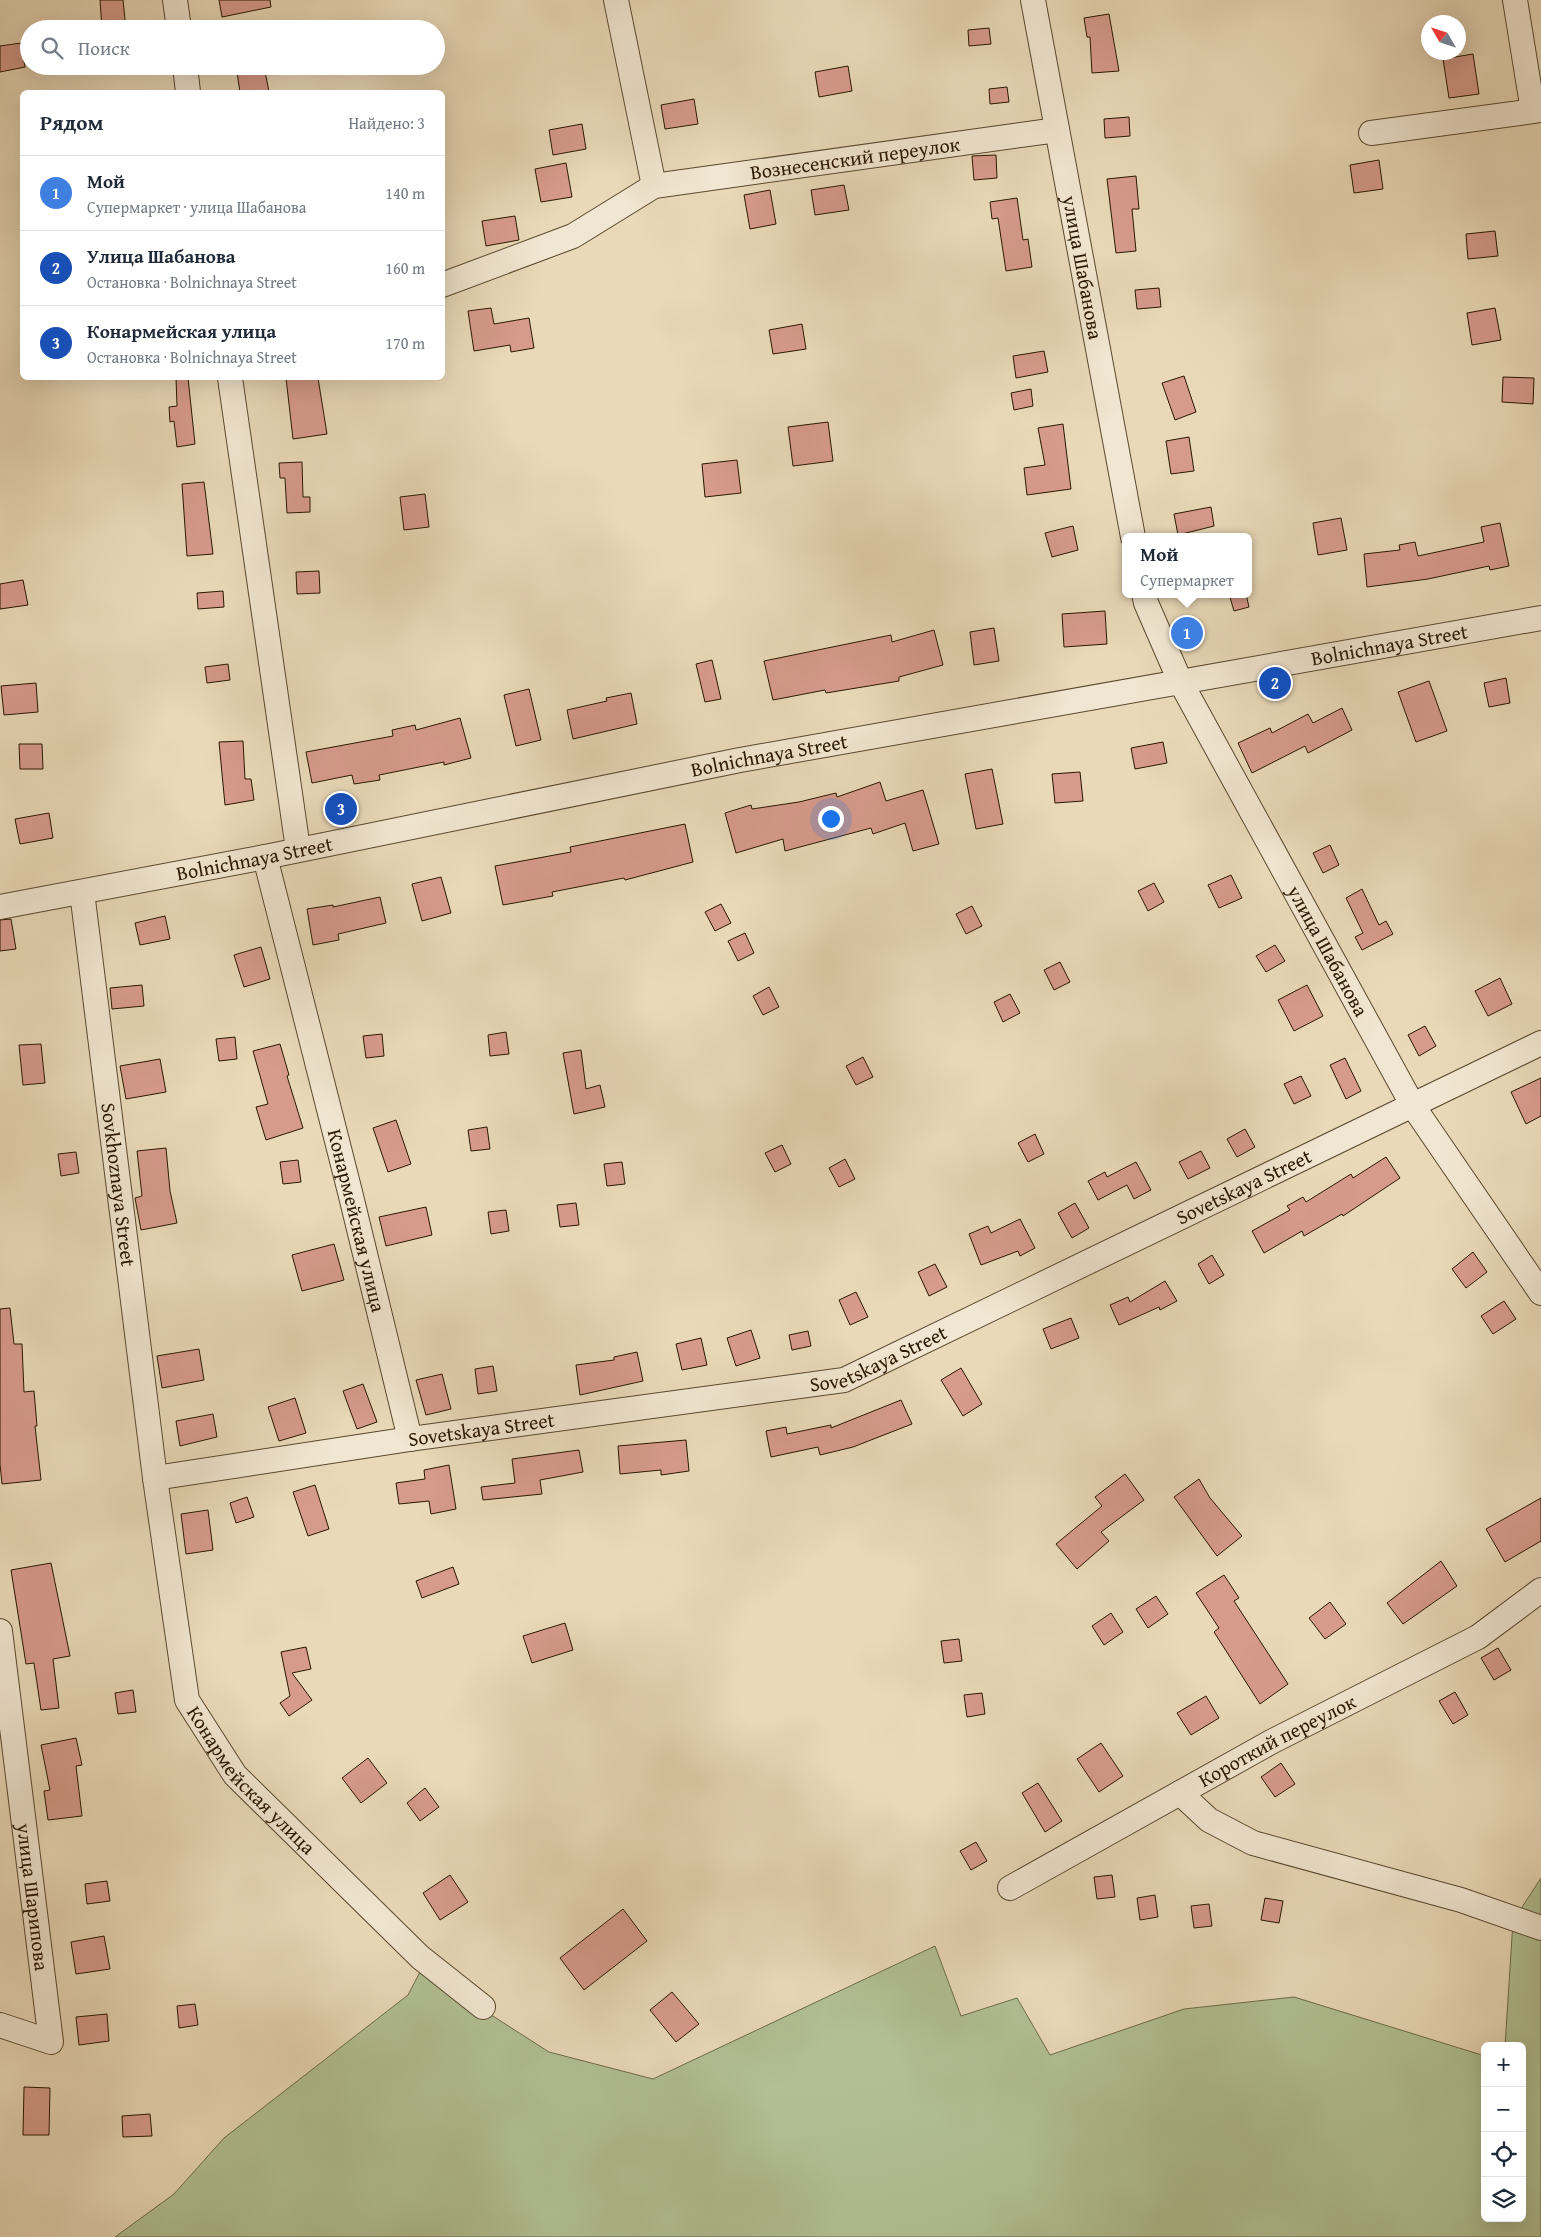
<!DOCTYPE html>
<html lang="ru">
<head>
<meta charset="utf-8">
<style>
	:root { --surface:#fff; --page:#f6f6f7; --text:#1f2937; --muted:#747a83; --line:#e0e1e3; --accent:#0f766e }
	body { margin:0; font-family:"Gentium Book Plus",serif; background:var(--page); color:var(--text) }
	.controls { position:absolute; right:15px; bottom:15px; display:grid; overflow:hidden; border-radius:8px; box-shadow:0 5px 20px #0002 }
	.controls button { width:45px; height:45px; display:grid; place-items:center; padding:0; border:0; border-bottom:1px solid var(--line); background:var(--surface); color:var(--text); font:25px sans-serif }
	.compass { position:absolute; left:1421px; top:15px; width:45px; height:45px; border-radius:50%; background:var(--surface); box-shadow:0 5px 20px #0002; rotate:309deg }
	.you { position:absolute; left:830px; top:818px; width:18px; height:18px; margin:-12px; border:4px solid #fff; border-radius:50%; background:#1a73e8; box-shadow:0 0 0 8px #1a73e833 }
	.badge { display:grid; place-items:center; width:32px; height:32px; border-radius:50%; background:var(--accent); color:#fff; font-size:16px; font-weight:700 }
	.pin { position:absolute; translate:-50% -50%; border:2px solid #fff; box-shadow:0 1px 5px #0006 }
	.popup { position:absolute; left:1122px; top:533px; width:130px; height:65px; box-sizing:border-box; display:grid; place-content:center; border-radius:8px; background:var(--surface); filter:drop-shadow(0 1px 4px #0005); font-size:16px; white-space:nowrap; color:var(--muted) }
	.popup b { font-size:19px; color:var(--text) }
	.popup::after { content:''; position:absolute; left:50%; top:100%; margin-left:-10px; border:10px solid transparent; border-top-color:var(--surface) }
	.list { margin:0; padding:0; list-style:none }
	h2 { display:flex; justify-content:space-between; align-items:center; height:65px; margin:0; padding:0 20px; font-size:21px }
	h2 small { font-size:16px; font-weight:400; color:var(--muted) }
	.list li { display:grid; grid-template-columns:32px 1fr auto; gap:15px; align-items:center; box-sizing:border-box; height:75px; padding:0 20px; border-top:1px solid var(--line) }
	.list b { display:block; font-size:19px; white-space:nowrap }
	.list p { margin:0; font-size:16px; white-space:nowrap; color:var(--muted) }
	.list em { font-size:16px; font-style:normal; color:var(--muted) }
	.icon { flex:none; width:28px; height:28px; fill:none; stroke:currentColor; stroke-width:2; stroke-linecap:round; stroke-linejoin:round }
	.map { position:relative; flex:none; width:1541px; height:2237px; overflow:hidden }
	.search { position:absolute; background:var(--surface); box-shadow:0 5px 20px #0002; left:20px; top:20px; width:425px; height:55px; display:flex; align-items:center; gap:12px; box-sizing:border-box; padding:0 18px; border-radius:28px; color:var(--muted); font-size:19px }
	.panel { position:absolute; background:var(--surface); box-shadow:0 5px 20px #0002; left:20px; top:90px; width:425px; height:290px; border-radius:8px }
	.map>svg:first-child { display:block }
</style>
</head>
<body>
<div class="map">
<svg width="1541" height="2237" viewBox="0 0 1541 2237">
	<rect width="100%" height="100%" fill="#e9d9b8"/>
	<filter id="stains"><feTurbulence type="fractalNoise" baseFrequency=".004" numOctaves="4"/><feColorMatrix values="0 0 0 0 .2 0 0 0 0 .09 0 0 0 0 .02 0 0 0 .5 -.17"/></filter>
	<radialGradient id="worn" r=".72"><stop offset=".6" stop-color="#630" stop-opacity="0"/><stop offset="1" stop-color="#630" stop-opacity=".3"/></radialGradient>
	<polygon fill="#b1c093" stroke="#6d6c4a" points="1541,1878 1541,2237 115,2237 174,2194 224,2138 408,1995 421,1970 549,2052 653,2079 935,1946 961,2016 1017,1998 1050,2055 1184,2009 1294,1997 1485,2056 1485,2218 1522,2218 1522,2046 1505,2046 1513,1921"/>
	<g fill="#d79b8c" stroke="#291700">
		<polygon points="100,0 123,0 126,29 102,29"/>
		<polygon points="219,0 270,0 271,7 222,17"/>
		<polygon points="1109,14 1119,71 1092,73 1090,37 1087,37 1084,18"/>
		<polygon points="989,28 991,44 969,46 968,30"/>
		<polygon points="21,43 25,67 0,72 0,46"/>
		<polygon points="1473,54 1479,94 1449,98 1443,59"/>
		<polygon points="236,66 264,66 269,92 240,92"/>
		<polygon points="848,66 852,91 819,97 815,72"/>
		<polygon points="1007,87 1009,102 990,104 989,89"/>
		<polygon points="694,99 698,124 665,129 661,105"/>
		<polygon points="1129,117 1130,136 1105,138 1104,119"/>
		<polygon points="582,124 586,149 553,155 549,130"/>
		<polygon points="996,155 997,178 974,180 972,156"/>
		<polygon points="1379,160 1383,189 1354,193 1350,165"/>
		<polygon points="566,163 572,197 541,202 535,169"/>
		<polygon points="1136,176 1139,209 1132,209 1136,251 1116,253 1107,179"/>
		<polygon points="844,185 849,210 815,215 811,190"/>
		<polygon points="770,190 776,224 750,229 744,195"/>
		<polygon points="1017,198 1023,240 1028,239 1032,267 1006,271 998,218 992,219 990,202"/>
		<polygon points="515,216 519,240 486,246 482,221"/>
		<polygon points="1495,231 1498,256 1468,259 1466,234"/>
		<polygon points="1159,288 1161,307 1137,309 1135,290"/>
		<polygon points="491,308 494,324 529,318 534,348 511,352 510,345 474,351 468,311"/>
		<polygon points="1495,308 1501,340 1472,345 1467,313"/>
		<polygon points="802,324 806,349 773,354 769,330"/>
		<polygon points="1044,351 1048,372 1016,378 1013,356"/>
		<polygon points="1184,376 1196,412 1175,420 1162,383"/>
		<polygon points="1503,377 1534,378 1533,404 1502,402"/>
		<polygon points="176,378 188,378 195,444 177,447 174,421 170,422 169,407 177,406"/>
		<polygon points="286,378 318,378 327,434 293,439"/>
		<polygon points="1031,389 1033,406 1014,410 1011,393"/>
		<polygon points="828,422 833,461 793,466 788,427"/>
		<polygon points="1063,424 1071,489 1027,495 1024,468 1045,465 1038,428"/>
		<polygon points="1189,437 1194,471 1171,474 1166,441"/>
		<polygon points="737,460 741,493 705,497 702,464"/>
		<polygon points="302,462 303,497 310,497 310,512 287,513 285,478 280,478 279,463"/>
		<polygon points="204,482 213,554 187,556 182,484"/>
		<polygon points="425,494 429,527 404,530 400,497"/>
		<polygon points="1211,507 1214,526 1178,535 1174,514"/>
		<polygon points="1341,518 1347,550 1318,555 1313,523"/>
		<polygon points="1500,523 1509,566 1490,570 1489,566 1428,579 1367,587 1364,554 1400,550 1399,545 1415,542 1418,556 1484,542 1481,527"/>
		<polygon points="1073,526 1078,550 1052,557 1045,533"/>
		<polygon points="319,571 320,593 297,594 296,572"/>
		<polygon points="23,580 28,605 0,609 0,584"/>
		<polygon points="223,591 224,607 198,609 197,593"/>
		<polygon points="1229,594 1246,594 1249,607 1234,611"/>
		<polygon points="1105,611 1107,644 1064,647 1062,614"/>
		<polygon points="994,628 999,661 974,665 970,632"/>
		<polygon points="934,630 943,665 899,677 899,681 826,693 825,690 773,700 764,661 891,635 892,642"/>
		<polygon points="712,660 721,699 705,702 696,664"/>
		<polygon points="228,664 230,680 207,683 205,667"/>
		<polygon points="1506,678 1510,703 1489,707 1484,683"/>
		<polygon points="1429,681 1447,731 1416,742 1398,692"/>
		<polygon points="36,683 38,712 4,715 1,686"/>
		<polygon points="529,689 541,740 516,746 504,695"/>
		<polygon points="631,693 637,724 573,739 567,710 607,701 606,698"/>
		<polygon points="1342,708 1352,730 1308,753 1305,746 1252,773 1238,743 1270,728 1272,733 1308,714 1313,723"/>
		<polygon points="460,718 471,758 444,765 444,762 379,775 380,780 354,784 352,775 312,783 306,752 393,736 392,730 415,725 416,730"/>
		<polygon points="243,741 245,779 251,779 254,800 225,805 219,742"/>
		<polygon points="1163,742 1167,763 1135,769 1131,748"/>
		<polygon points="19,744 42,744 43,769 20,769"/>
		<polygon points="992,769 1003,824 976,829 965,774"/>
		<polygon points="1080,772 1083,801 1055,803 1052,774"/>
		<polygon points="880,782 886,801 923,790 939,844 913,851 905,823 873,834 871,828 785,851 783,839 736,853 725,813 751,805 752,809 799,802 836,793 837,797"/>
		<polygon points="49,813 53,838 20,844 15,819"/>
		<polygon points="685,824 693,862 625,880 624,878 552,892 553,896 503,905 495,866 571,852 570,847"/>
		<polygon points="1330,845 1339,865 1323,873 1313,853"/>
		<polygon points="1231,875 1242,898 1219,908 1208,885"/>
		<polygon points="441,877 451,913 422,921 412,884"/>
		<polygon points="1154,883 1164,902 1148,911 1138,891"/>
		<polygon points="1362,889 1379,925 1386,921 1393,934 1362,950 1355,937 1363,933 1346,898"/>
		<polygon points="380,897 386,923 338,934 339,940 313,945 307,909 333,905 333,907"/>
		<polygon points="721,904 731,923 715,931 705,912"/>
		<polygon points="972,906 982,926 966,934 956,914"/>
		<polygon points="165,916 170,939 140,945 135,923"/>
		<polygon points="11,919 16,949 0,951 0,920"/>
		<polygon points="745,933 754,953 738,961 728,941"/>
		<polygon points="1275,945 1285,961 1266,972 1256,956"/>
		<polygon points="261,947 270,979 244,987 234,955"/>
		<polygon points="1060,962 1070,982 1054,990 1044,970"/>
		<polygon points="1500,978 1512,1004 1488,1016 1475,991"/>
		<polygon points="142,985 144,1006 112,1009 110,988"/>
		<polygon points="1307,985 1323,1016 1294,1031 1278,1000"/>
		<polygon points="769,987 779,1007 763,1015 753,996"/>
		<polygon points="1010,994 1020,1013 1003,1022 994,1002"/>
		<polygon points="1425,1026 1436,1046 1419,1056 1408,1035"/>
		<polygon points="506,1032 509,1054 490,1056 488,1035"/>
		<polygon points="382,1034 384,1056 366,1058 363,1036"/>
		<polygon points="235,1037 237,1059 219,1061 216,1039"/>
		<polygon points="41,1044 45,1083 23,1085 19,1045"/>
		<polygon points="280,1044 289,1075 287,1076 303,1128 266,1140 256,1107 268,1104 253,1051"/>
		<polygon points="581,1050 586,1089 600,1085 605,1107 574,1114 563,1053"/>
		<polygon points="863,1057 873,1077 856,1085 846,1066"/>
		<polygon points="1345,1058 1361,1091 1346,1099 1330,1065"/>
		<polygon points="160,1059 166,1092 126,1099 120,1066"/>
		<polygon points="1301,1076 1311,1096 1294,1104 1284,1084"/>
		<polygon points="1541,1078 1541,1116 1526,1124 1511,1092"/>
		<polygon points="396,1120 411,1164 388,1172 373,1128"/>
		<polygon points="487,1127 490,1149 471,1151 468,1130"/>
		<polygon points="1245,1129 1255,1147 1237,1157 1227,1139"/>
		<polygon points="1035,1134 1044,1154 1028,1162 1018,1143"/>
		<polygon points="782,1145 791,1164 775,1172 765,1153"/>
		<polygon points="166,1148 170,1191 177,1223 141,1230 135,1198 142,1196 137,1151"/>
		<polygon points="1201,1151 1210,1168 1188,1179 1179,1162"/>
		<polygon points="76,1152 79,1173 61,1176 58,1154"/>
		<polygon points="1386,1157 1400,1178 1343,1216 1342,1214 1304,1236 1302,1231 1264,1253 1252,1231 1290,1210 1287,1206 1303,1197 1306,1202 1351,1174 1353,1178"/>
		<polygon points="845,1159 855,1179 839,1187 829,1168"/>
		<polygon points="298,1160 301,1182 283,1184 280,1162"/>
		<polygon points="622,1162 625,1184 607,1186 604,1164"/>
		<polygon points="1136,1162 1151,1190 1134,1199 1127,1185 1098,1200 1088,1181 1105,1172 1107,1177"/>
		<polygon points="576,1203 579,1225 560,1227 557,1205"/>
		<polygon points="1075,1203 1089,1228 1072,1238 1058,1213"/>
		<polygon points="426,1207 432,1235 386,1246 379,1217"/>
		<polygon points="506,1210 509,1231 491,1234 488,1212"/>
		<polygon points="1020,1219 1035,1248 1020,1256 1018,1251 981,1265 969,1234 988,1226 991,1233"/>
		<polygon points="334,1244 344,1280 302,1291 292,1255"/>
		<polygon points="1473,1252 1487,1272 1466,1288 1452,1269"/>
		<polygon points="1212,1255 1224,1275 1209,1284 1198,1264"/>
		<polygon points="935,1264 947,1287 929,1296 918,1272"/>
		<polygon points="1165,1281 1177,1301 1160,1310 1159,1307 1119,1325 1110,1305 1128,1297 1130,1302"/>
		<polygon points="856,1292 868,1317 850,1325 839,1300"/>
		<polygon points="1504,1301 1516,1319 1493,1334 1481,1316"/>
		<polygon points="10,1308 14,1344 22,1344 24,1392 34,1391 37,1426 35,1426 41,1480 2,1484 0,1464 0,1309"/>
		<polygon points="1071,1318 1079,1338 1051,1349 1043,1329"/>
		<polygon points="751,1330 760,1358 736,1366 727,1338"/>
		<polygon points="808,1331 811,1346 792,1350 789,1335"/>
		<polygon points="701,1338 707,1365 682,1370 676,1344"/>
		<polygon points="199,1349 204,1380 162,1388 157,1356"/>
		<polygon points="637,1352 643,1381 580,1395 576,1365 614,1360 614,1357"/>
		<polygon points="493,1366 497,1391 478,1394 475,1369"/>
		<polygon points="961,1368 982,1404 963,1416 941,1380"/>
		<polygon points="442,1374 451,1409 426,1415 416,1380"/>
		<polygon points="363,1384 377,1422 357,1429 343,1391"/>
		<polygon points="295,1398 306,1433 279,1441 268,1407"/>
		<polygon points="901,1400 912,1424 853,1447 820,1455 818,1447 771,1457 766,1431 786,1427 787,1434 831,1425 831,1428"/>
		<polygon points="213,1414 217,1437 180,1446 176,1421"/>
		<polygon points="686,1440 689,1471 661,1475 661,1470 620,1474 618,1446"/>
		<polygon points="579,1450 583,1472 540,1480 542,1494 483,1500 481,1487 515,1483 512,1459"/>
		<polygon points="449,1465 456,1509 431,1514 429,1501 399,1504 396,1483 425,1479 424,1470"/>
		<polygon points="1125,1474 1144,1500 1101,1532 1109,1541 1077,1569 1056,1544 1102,1506 1095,1497"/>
		<polygon points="1199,1479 1210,1498 1242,1536 1217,1556 1174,1497"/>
		<polygon points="315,1485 329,1529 308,1536 293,1492"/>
		<polygon points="247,1497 254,1517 236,1523 230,1503"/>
		<polygon points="1541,1498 1541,1541 1505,1562 1486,1529"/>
		<polygon points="208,1510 213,1550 186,1554 181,1514"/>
		<polygon points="1441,1561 1457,1586 1403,1624 1387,1603"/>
		<polygon points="51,1563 70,1656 53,1659 59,1708 41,1710 34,1663 26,1664 11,1570"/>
		<polygon points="453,1567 459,1584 422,1598 416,1581"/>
		<polygon points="1224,1575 1239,1598 1234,1601 1288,1684 1260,1704 1214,1632 1219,1628 1196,1593"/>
		<polygon points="1156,1596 1168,1614 1148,1628 1136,1609"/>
		<polygon points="1330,1602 1346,1624 1325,1639 1309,1618"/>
		<polygon points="1111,1613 1123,1632 1104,1645 1092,1626"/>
		<polygon points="565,1623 573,1650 532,1663 523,1636"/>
		<polygon points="959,1639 962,1661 944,1663 941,1641"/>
		<polygon points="306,1647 311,1669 292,1673 312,1700 289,1716 280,1703 290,1696 281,1652"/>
		<polygon points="1498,1648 1511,1670 1494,1680 1481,1658"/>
		<polygon points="133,1690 136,1712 118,1714 115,1693"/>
		<polygon points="1455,1692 1468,1715 1453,1724 1439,1701"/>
		<polygon points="982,1693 985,1714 967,1717 964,1695"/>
		<polygon points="1206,1696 1219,1718 1191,1735 1177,1713"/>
		<polygon points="76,1738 82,1765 76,1766 82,1816 48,1820 44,1791 50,1790 41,1745"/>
		<polygon points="1101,1743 1123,1776 1099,1792 1077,1759"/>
		<polygon points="368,1758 387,1783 361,1803 342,1778"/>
		<polygon points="1281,1763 1295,1784 1275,1797 1261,1777"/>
		<polygon points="1038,1783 1062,1821 1045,1832 1022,1793"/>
		<polygon points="425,1788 439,1807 420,1821 407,1803"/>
		<polygon points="976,1842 987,1861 971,1870 960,1851"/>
		<polygon points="450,1875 468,1902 440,1920 423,1893"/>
		<polygon points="1112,1875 1115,1897 1097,1899 1094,1877"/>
		<polygon points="107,1881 110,1901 87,1904 85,1884"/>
		<polygon points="1155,1895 1158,1917 1140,1920 1137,1898"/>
		<polygon points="1265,1898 1283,1901 1279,1923 1261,1920"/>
		<polygon points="1209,1904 1212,1926 1194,1928 1191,1906"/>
		<polygon points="623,1909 647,1941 584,1990 560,1958"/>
		<polygon points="104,1936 110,1969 76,1974 71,1942"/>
		<polygon points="672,1992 699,2024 676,2042 650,2010"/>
		<polygon points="195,2004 198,2025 179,2028 177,2006"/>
		<polygon points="107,2014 109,2041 79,2045 76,2017"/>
		<polygon points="24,2087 50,2088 49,2135 23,2135"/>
		<polygon points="150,2114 152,2136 123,2137 122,2116"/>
	</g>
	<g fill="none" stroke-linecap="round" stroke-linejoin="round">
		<g stroke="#59482e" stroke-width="26">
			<g id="minor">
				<polyline points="175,0 179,29"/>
				<polyline points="616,0 654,186"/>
				<path id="s1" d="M1033 0 1133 537"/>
				<polyline points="1515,0 1533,111"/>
				<polyline points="185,66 188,92"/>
				<polyline points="1371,133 1541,110"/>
				<path id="s2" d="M442 285 573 236 654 186 1057 130"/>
				<polyline points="230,378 298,849"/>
				<path id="s3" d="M1144 594 1146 603 1180 681 1413 1106 1541 1293"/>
				<path id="s4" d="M265 857 350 1192 410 1439"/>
				<path id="s5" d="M82 892 155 1478 187 1700 235 1775 420 1957 483 2007"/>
				<path id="s6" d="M0 907 265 857 740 760 1541 618"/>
				<path id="s7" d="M155 1478 410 1439 844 1380 1541 1043"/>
				<path id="s8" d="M0 1631 51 2042 0 2025"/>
				<polyline points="1180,1793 1209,1820 1253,1843 1461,1900 1541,1928"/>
				<path id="s9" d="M1010 1888 1271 1742 1478 1637 1541 1590"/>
			</g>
		</g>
		<use href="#minor" stroke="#f1e6d1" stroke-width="24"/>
	</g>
	<g text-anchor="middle" stroke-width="5" stroke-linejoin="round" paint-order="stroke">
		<g font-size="20" fill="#291700" stroke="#f1e6d1">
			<text dy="7" stroke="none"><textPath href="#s2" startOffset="438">Вознесенский переулок</textPath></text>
			<text dy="7" stroke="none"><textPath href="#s1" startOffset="272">улица Шабанова</textPath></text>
			<text dy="7" stroke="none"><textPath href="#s6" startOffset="1414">Bolnichnaya Street</textPath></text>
			<text dy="7" stroke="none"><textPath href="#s6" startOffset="784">Bolnichnaya Street</textPath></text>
			<text dy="7" stroke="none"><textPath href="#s6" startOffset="259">Bolnichnaya Street</textPath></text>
			<text dy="7" stroke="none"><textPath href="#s3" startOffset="402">улица Шабанова</textPath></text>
			<text dy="7" stroke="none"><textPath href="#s5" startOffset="295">Sovkhoznaya Street</textPath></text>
			<text dy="7" stroke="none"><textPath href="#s7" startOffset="1140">Sovetskaya Street</textPath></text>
			<text dy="7" stroke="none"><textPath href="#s4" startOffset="375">Конармейская улица</textPath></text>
			<text dy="7" stroke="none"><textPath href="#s7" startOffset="735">Sovetskaya Street</textPath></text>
			<text dy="7" stroke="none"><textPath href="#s7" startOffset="330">Sovetskaya Street</textPath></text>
			<text dy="7" stroke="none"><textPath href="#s9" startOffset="305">Короткий переулок</textPath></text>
			<text dy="7" stroke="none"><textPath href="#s5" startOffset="918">Конармейская улица</textPath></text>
			<text dy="7" stroke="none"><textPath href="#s8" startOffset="268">улица Шарипова</textPath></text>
		</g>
	</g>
	<rect width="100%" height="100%" filter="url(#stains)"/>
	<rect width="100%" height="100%" fill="url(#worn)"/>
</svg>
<div class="controls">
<button>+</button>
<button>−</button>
<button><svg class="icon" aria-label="locate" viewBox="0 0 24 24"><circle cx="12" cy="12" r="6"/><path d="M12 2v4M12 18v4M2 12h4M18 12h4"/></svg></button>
<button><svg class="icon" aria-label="layers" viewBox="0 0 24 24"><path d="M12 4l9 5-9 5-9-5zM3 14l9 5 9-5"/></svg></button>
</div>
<svg class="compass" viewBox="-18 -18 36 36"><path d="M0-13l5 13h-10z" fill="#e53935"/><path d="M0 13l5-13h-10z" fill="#747a83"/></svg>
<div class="you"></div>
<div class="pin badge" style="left:1187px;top:633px;background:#3f7fe0">1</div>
<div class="popup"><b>Мой</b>Супермаркет</div>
<div class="pin badge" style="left:1275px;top:683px;background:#1a4fb4">2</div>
<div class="pin badge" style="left:341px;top:809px;background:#1a4fb4">3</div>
<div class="search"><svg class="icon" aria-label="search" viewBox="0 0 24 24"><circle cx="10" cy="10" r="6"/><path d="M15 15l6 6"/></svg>Поиск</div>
<section class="panel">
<h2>Рядом<small>Найдено: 3</small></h2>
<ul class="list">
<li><span class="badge" style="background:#3f7fe0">1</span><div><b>Мой</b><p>Супермаркет · улица Шабанова</p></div><em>140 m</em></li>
<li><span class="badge" style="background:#1a4fb4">2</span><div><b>Улица Шабанова</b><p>Остановка · Bolnichnaya Street</p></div><em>160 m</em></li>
<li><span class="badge" style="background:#1a4fb4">3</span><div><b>Конармейская улица</b><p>Остановка · Bolnichnaya Street</p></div><em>170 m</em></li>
</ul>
</section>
</div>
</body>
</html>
